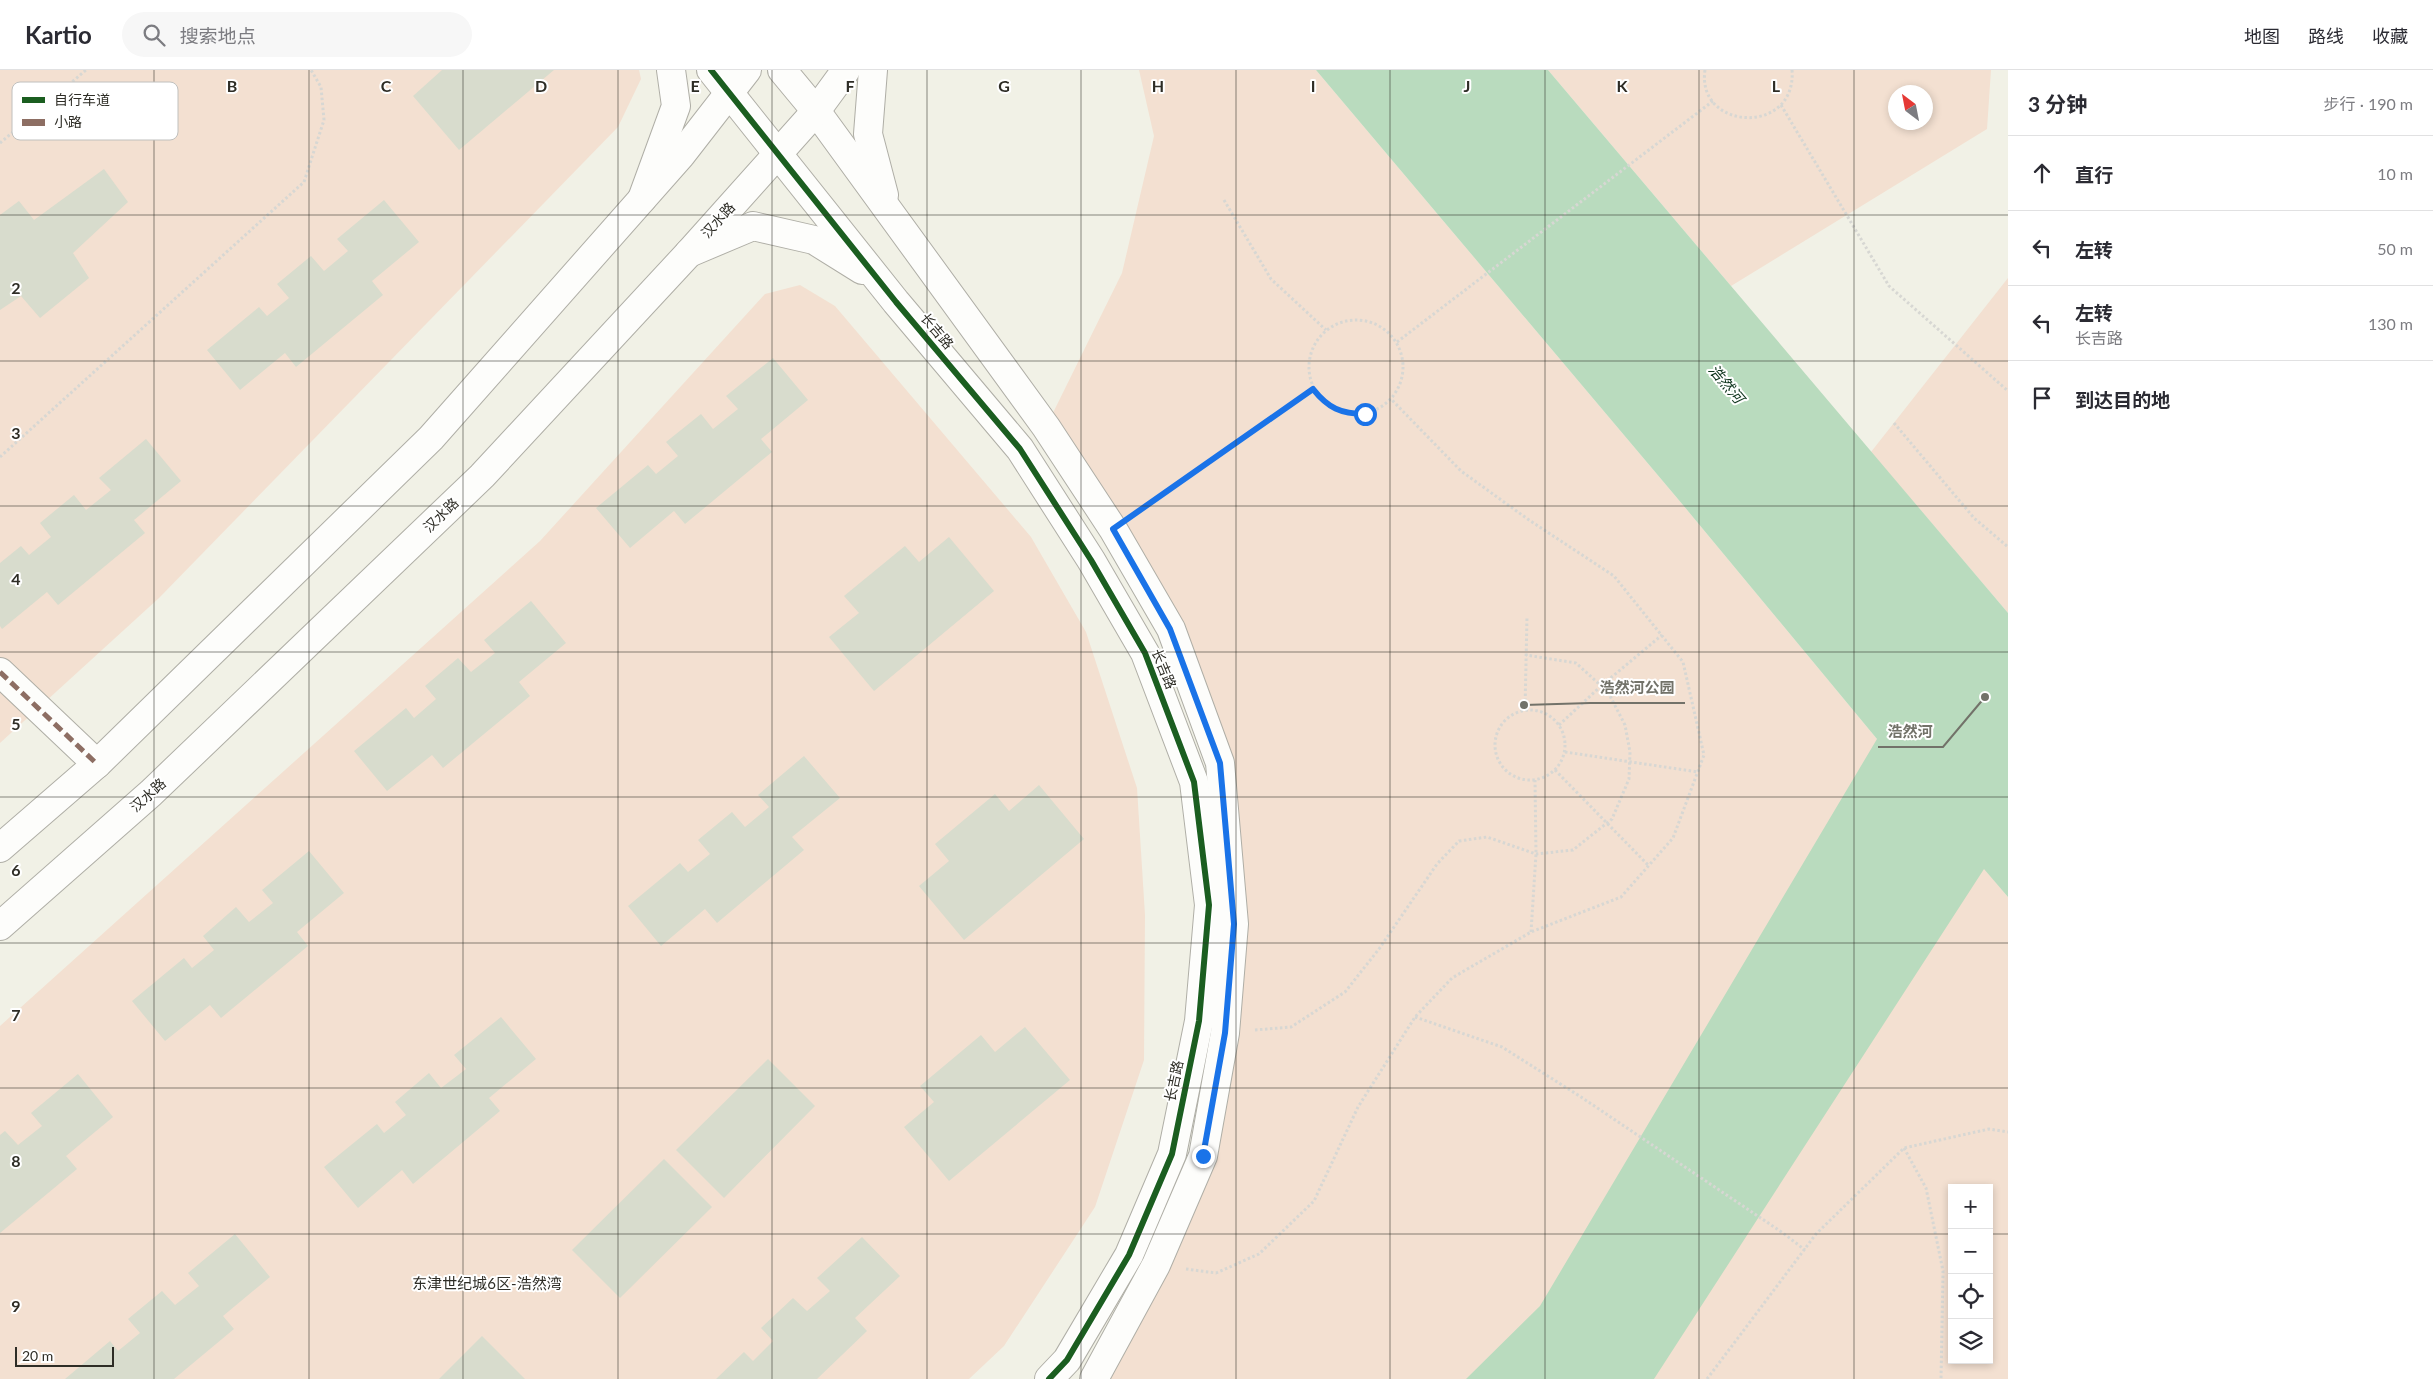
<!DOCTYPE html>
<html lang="zh">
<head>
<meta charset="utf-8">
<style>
	:root { --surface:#fff; --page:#f7f7f7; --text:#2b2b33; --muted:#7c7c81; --line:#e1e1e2 }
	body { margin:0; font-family:Lato,"Noto Sans SC",sans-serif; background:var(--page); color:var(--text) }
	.controls { position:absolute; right:15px; bottom:15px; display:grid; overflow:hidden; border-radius:0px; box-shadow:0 2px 8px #0003 }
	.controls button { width:45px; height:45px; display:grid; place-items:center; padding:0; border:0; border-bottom:1px solid var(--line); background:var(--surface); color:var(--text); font:25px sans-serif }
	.compass { position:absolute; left:1888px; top:15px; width:45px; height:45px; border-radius:50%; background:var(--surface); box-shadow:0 2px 8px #0003; rotate:328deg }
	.scale { position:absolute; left:15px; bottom:12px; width:99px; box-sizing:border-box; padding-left:5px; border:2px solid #2e2d26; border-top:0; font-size:14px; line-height:18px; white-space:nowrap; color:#2e2d26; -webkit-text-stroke:4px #fff; paint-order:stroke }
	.stop { position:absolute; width:15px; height:15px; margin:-11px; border:4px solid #1a73e8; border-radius:50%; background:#fff }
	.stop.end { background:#1a73e8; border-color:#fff; box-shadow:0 1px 5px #0008 }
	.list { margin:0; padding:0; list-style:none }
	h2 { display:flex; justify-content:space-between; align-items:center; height:65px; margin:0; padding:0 20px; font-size:21px }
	h2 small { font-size:16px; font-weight:400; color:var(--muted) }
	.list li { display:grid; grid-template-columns:32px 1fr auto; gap:15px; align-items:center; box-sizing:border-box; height:75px; padding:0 20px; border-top:1px solid var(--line) }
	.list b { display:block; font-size:19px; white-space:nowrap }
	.list p { margin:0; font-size:16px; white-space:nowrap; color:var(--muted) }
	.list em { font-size:16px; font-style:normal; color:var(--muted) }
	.icon { flex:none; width:28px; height:28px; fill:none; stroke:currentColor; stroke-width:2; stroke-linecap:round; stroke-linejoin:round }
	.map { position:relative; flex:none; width:2008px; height:1309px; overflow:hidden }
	header { display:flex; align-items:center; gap:30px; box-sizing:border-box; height:70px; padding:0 25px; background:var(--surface); border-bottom:1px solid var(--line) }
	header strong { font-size:24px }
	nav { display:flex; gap:28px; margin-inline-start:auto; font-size:18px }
	.search { width:350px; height:45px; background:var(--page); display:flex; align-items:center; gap:12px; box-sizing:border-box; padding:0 18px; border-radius:28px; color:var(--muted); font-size:19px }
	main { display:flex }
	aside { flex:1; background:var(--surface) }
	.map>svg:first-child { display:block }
</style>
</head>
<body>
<header>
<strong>Kartio</strong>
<div class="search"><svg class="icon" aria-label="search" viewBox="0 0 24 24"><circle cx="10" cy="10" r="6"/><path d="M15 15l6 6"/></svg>搜索地点</div>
<nav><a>地图</a><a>路线</a><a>收藏</a></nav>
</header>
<main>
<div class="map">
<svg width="2008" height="1309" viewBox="0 0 2008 1309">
	<rect width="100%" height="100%" fill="#f1f1e6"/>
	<g fill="#f3e0d1" fill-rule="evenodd">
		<polygon points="0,0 639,0 641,9 618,57 159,528 0,673"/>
		<path d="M1139 0H1316L1683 435 2008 827V1309H1094L1203 1086 1225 963 1220 693 1171 559 1046 357 1122 203 1154 66ZM1952 1118H1989V1290H1952Z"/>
		<path d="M1548 0H1991L1987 59 1731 216ZM1896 22H1926V52H1896Z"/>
		<polygon points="2008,208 2008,543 1871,382"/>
		<polygon points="800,215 835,236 1031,467 1086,562 1137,718 1145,845 1144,990 1095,1137 1004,1276 969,1309 0,1309 0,956 540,471 765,224"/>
	</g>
	<polygon fill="#b9dbbe" points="1316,0 1548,0 2008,543 2008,827 1984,799 1654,1309 1466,1309 1540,1236 1877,669 1683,435"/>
	<g fill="#d8dccd">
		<polygon points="442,0 554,0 459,80 413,26"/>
		<polygon points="104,99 128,132 73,183 89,208 40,248 21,226 0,240 0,145 19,131 34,150"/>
		<polygon points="384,130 419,172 372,211 383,225 296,297 285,283 240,320 207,280 259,237 267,246 289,228 277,214 311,186 324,201 348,181 337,169"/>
		<polygon points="773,288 808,330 761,369 772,382 685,454 674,441 630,478 596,438 648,395 656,404 678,386 666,372 701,344 713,359 738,339 726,326"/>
		<polygon points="146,369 181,411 134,450 145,463 58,535 47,522 2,559 0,556 0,493 21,476 29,485 51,467 40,453 74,425 86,440 111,420 99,408"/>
		<polygon points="949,467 994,521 874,621 829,567 859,543 844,526 905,476 919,492"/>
		<polygon points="531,531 566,573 519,612 530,626 443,698 432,685 387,721 354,681 406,638 414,648 436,629 425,616 458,588 471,602 495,583 484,570"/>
		<polygon points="804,686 840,728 792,767 804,780 717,853 705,839 661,876 628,836 680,793 688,802 710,784 698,770 732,742 745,757 769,737 758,725"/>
		<polygon points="1039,715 1084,769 964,870 919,816 949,791 935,774 995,724 1009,741"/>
		<polygon points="309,781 344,823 297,862 308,876 221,948 210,935 165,971 132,931 184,888 192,898 214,880 203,866 236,837 249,852 273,833 262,820"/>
		<polygon points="501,947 536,989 489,1028 500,1041 413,1114 402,1100 358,1138 324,1097 377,1054 384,1063 406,1045 395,1032 429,1003 441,1018 466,999 454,985"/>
		<polygon points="1025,957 1070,1010 949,1111 904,1057 934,1032 920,1016 981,965 995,982"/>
		<polygon points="768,989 815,1036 724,1128 676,1080"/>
		<polygon points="78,1004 113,1047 66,1086 77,1099 0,1163 0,1065 5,1061 18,1075 42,1056 31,1043"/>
		<polygon points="664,1089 712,1137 620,1228 572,1180"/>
		<polygon points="235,1164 270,1207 223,1246 234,1259 174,1309 65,1309 110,1271 118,1281 140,1263 128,1249 162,1221 175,1235 199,1216 188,1203"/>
		<polygon points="862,1167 900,1206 855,1248 867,1261 817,1309 716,1309 744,1282 753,1291 773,1271 761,1258 793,1228 807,1241 830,1221 817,1208"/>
		<polygon points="482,1266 525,1309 439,1309"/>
	</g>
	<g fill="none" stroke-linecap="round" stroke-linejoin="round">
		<g stroke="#afaea6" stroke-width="30">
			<polyline id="pedestrian" points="0,602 97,694"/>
		</g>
		<g stroke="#afaea6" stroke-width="30">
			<g id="tertiary">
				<polyline points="711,0 896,232 1020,379 1091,490 1145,583 1194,712 1209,835 1199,951 1172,1084 1129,1185 1067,1290 1049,1309"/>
				<polyline points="782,0 816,41 1046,357 1113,459 1171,559 1220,693 1234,854 1225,963 1203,1086 1156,1195 1094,1309"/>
				<polyline points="873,0 868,64 884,125"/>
				<polyline points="642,129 676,36 671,0"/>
				<polyline points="689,183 753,156 814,170 862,200"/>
			</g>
		</g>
		<g stroke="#afaea6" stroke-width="30">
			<g id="secondary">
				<polyline points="0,778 97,694 431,368 681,85 747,0"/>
				<polyline points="0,856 151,723 482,406 689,183 816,41 846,0"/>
			</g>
		</g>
		<g stroke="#d7d7d3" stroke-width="3" stroke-dasharray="2.5 2.5" stroke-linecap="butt">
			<path d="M1705 0C1696 61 1797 66 1792 0"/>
			<polyline points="1781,35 1889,216 2008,321"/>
			<polyline points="0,73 86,0"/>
			<polyline points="1224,130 1271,209 1326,260"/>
			<circle cx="1356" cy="297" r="47"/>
			<polyline points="1397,272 1713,31"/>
			<polyline points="1894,353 1974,448 2008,477"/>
			<polyline points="0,387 304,112 324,50 321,17 311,0"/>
			<polyline points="1138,441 1313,319"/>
			<circle cx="1530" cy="675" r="35"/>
			<polyline points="1525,641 1527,546"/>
			<polyline points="1559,655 1601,616 1662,565"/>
			<polyline points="1565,682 1698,702"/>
			<polyline points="1555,700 1649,796"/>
			<polyline points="1531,862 1536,784 1535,710"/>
			<polyline points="1415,947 1502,977 1581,1027 1783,1163 1805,1180"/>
			<polyline points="1255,960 1291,957 1345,922 1379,879 1437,794 1459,771 1487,767 1536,784 1573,780 1612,749 1629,709 1630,682 1625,655 1608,622 1576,593 1526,585"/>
			<polyline points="1904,1078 1926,1118 1943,1201 1941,1309"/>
			<polyline points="1186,1199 1216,1203 1259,1184 1314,1131 1358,1037 1415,947 1452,908 1531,862 1621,827 1673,768 1704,685 1683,592 1614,506 1529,450 1461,401 1391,329"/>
			<polyline points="1707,1309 1816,1164 1904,1078 1989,1059 2008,1062"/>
		</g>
		<use href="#pedestrian" stroke="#fdfdfb" stroke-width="28"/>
		<use href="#tertiary" stroke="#fdfdfb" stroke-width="28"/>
		<use href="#secondary" stroke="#fdfdfb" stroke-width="28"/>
		<polyline stroke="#8d6e63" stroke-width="5" stroke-dasharray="10 5" stroke-linecap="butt" points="0,602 97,694"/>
		<g stroke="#fff" stroke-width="9">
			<polyline id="cycleway" points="711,0 896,232 1020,379 1091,490 1145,583 1194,712 1209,835 1199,951 1172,1084 1129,1185 1067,1290 1049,1309"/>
		</g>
		<use href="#cycleway" stroke="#1b5e20" stroke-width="6"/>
	</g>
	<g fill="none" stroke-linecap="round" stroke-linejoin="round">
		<path stroke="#1a73e8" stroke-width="6" d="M1203 1086 1225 963 1234 854 1220 693 1170 559 1113 459 1313 319C1328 338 1341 344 1365 344"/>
	</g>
	<path fill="none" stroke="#2e2d26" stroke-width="1" stroke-opacity="0.55" d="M154 0V1309M309 0V1309M463 0V1309M618 0V1309M772 0V1309M927 0V1309M1081 0V1309M1236 0V1309M1390 0V1309M1545 0V1309M1699 0V1309M1854 0V1309M0 145H2008M0 291H2008M0 436H2008M0 582H2008M0 727H2008M0 873H2008M0 1018H2008M0 1164H1952M1989 1164H2008"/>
	<g text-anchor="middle" stroke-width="4" stroke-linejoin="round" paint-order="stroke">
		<g font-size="14" fill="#2e2d26" stroke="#fff">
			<text transform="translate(718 150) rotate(-48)" y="5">汉水路</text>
			<text transform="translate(937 261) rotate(50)" y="5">长吉路</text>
			<text transform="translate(441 445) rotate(-44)" y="5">汉水路</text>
			<text transform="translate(1164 599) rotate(68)" y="5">长吉路</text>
			<text transform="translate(148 725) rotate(-42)" y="5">汉水路</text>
			<text transform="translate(1174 1011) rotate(-78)" y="5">长吉路</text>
		</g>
		<g font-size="15" font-style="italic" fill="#0f351d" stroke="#fff">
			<text transform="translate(1726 314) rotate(50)" y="5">浩然河</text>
		</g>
		<g font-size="15" fill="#2e2d26" stroke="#fff">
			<text x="487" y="1219">东津世纪城6区-浩然湾</text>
		</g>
	</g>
	<rect x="12" y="12" width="166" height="58" rx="8" fill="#fff" stroke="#c0c0be" stroke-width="1"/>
	<rect x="22" y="27" width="23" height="6" fill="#1b5e20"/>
	<rect x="22" y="49" width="23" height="7" fill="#8d6e63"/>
	<g font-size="14" fill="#2e2d26">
		<text x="54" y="35">自行车道</text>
		<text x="54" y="57">小路</text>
	</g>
	<g font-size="16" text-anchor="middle" font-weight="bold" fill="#2e2d26" stroke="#fff" stroke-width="4" stroke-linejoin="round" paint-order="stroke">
		<text x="232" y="22">B</text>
		<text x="386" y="22">C</text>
		<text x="541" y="22">D</text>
		<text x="695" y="22">E</text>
		<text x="850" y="22">F</text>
		<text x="1004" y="22">G</text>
		<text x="1158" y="22">H</text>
		<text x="1313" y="22">I</text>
		<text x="1467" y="22">J</text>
		<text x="1622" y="22">K</text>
		<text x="1776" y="22">L</text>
		<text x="16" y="224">2</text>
		<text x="16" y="369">3</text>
		<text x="16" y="515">4</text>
		<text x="16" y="660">5</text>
		<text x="16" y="806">6</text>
		<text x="16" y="951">7</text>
		<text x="16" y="1097">8</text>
		<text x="16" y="1242">9</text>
	</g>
	<path fill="none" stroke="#727269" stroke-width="2" d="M1524 635L1590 633H1685M1985 627L1943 677H1878"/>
	<g fill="#727269" stroke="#fff" stroke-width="2">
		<circle cx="1524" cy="635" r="5"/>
		<circle cx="1985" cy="627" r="5"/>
	</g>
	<g font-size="15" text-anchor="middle" font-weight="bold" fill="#727269" stroke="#fff" stroke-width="4" stroke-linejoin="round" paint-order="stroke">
		<text x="1637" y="623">浩然河公园</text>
		<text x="1910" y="667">浩然河</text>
	</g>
</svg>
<div class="controls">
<button>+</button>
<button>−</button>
<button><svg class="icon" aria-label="locate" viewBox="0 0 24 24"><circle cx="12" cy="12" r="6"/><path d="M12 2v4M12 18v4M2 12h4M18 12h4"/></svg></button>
<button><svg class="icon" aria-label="layers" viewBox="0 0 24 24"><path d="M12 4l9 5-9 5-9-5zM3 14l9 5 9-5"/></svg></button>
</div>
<svg class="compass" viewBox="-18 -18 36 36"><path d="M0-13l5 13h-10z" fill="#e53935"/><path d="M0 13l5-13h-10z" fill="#7c7c81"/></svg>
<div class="scale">20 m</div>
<div class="stop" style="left:1365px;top:344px"></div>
<div class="stop end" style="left:1203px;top:1086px"></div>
</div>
<aside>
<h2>3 分钟<small>步行 · 190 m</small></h2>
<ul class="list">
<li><svg class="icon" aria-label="ahead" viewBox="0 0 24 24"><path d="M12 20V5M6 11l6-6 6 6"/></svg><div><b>直行</b></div><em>10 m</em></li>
<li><svg class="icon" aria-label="left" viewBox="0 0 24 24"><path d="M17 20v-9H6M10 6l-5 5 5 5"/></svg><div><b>左转</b></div><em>50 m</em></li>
<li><svg class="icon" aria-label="left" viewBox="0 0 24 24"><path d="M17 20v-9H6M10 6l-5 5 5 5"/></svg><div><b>左转</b><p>长吉路</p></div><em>130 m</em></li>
<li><svg class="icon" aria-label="arrive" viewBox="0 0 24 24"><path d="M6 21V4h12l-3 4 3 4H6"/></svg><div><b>到达目的地</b></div></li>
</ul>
</aside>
</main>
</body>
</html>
